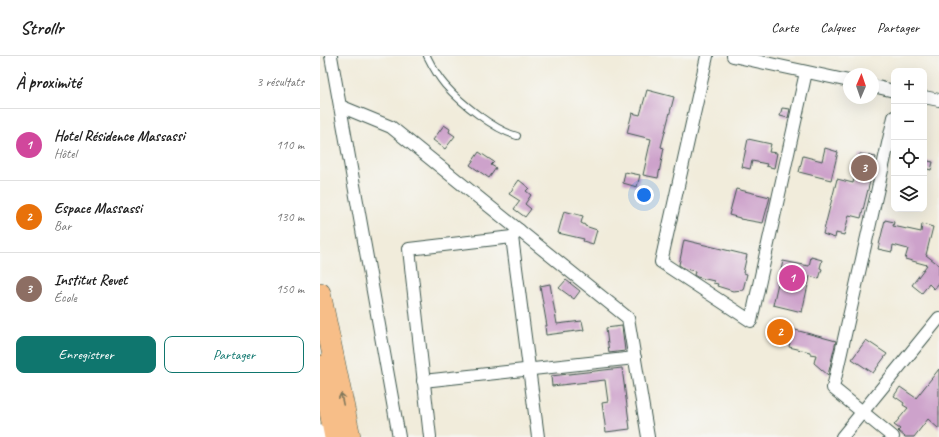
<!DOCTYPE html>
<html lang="fr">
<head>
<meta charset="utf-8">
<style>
	:root { --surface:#fff; --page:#f2f2f2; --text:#222; --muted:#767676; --line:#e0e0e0; --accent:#0f766e }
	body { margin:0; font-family:Caveat,sans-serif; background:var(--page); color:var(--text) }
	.controls { position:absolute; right:12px; top:12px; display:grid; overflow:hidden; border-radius:8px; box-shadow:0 4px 16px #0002 }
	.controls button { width:36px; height:36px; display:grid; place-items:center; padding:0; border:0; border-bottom:1px solid var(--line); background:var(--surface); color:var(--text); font:20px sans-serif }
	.compass { position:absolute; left:523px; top:12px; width:36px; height:36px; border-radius:50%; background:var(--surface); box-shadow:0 4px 16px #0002; rotate:2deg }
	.you { position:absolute; left:324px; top:139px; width:14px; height:14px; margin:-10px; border:3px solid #fff; border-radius:50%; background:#1a73e8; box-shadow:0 0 0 6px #1a73e833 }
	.badge { display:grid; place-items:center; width:26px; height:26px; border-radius:50%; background:var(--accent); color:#fff; font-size:13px; font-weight:700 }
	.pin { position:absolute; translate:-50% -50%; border:2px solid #fff; box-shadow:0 1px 4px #0006 }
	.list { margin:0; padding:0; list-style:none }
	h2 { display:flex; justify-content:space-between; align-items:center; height:52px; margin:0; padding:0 16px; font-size:17px }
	h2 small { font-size:13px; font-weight:400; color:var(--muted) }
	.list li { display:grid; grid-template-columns:26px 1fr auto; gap:12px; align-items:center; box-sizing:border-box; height:72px; padding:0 16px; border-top:1px solid var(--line) }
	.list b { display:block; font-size:15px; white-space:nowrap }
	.list p { margin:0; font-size:13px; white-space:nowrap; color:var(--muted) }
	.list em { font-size:13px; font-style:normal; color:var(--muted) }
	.actions { display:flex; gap:8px; padding:12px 16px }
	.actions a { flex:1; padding:9px 0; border:1px solid var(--accent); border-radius:8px; text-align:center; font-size:14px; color:var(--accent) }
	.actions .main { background:var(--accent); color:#fff }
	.icon { flex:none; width:22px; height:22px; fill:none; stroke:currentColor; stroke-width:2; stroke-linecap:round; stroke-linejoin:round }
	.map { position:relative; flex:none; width:619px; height:381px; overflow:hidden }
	header { display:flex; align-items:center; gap:24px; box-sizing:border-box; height:56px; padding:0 20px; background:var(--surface); border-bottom:1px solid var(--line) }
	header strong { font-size:19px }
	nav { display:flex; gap:22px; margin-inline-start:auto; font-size:14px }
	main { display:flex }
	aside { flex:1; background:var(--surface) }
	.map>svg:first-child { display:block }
</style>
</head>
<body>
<header>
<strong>Strollr</strong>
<nav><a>Carte</a><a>Calques</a><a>Partager</a></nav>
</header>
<main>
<aside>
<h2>À proximité<small>3 résultats</small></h2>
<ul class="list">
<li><span class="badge" style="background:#d1479c">1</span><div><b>Hotel Résidence Massassi</b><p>Hôtel</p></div><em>110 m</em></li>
<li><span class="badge" style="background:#e8710a">2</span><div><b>Espace Massassi</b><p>Bar</p></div><em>130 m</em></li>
<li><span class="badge" style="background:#8d6e63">3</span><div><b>Institut Revet</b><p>École</p></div><em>150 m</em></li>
</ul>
<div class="actions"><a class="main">Enregistrer</a><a>Partager</a></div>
</aside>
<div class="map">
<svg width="619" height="381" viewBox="0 0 619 381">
	<rect width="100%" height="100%" fill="#f6f6f2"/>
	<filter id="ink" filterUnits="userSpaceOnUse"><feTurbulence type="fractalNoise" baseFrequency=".025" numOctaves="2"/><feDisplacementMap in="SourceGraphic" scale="8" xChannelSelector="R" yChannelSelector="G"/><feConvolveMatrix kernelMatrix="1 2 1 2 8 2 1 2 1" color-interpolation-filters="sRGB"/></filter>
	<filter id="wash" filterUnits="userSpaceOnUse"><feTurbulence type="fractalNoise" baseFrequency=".012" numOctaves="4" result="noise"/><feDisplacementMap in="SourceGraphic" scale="16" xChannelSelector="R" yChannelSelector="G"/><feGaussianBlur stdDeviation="0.9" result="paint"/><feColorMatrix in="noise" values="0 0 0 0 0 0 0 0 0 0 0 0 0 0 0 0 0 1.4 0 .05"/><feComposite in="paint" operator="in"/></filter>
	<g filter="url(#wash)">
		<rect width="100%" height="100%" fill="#f1ecdb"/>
		<g id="blocks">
			<g fill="#cda2cb">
				<polygon points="327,34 354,41 341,91 344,92 338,122 323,119 331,83 307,77 312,57 320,59"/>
				<polygon points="462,52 470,53 468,62 460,60"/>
				<polygon points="124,69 130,73 129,76 135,80 125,93 113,84"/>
				<polygon points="428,83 451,88 449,96 457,97 454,112 446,110 447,108 432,105 430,113 422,111"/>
				<polygon points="505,92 518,96 511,124 479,116 483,100 502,105"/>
				<polygon points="159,96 174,106 171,109 176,112 169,122 150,109"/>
				<polygon points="540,98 556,101 541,162 529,159 524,179 516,177 515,182 503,178 517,123 533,127"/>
				<polygon points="604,104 613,106 611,114 604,112"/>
				<polygon points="305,116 320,119 317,131 303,127"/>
				<polygon points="199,124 209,132 206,135 211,139 205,148 211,153 205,161 194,153 200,145 189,138"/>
				<polygon points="416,133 450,141 443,167 420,163 420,162 409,159"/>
				<polygon points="244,155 263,160 261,167 265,169 265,170 277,174 273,188 263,185 264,183 238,177"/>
				<polygon points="565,164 574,166 573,170 601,176 602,168 613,171 606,199 619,209 619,227 614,233 609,228 602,237 592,229 607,209 585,203 588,193 573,189 572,196 558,193"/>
				<polygon points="364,184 427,199 423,217 427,218 423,234 413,235 397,230 398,228 393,227 394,225 377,221 374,219 375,215 365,213 359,209"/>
				<polygon points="491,201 502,204 500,212 502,213 499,223 490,220 482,256 453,249 463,205 489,210"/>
				<polygon points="246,224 260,235 254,243 239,232"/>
				<polygon points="230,228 237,268 262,265 264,274 226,279 225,270 227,270 220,230"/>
				<polygon points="302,270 305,295 289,297 286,272"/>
				<polygon points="468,272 516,285 508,319 494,307 496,299 490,298 490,296 469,291 470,286 465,285"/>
				<polygon points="546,284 567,298 553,317 532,303"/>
				<polygon points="302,312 310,373 286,376 282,347 288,346 285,324 232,330 231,320"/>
				<polygon points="619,313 619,373 608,363 594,381 585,381 578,375 580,373 574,369 588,352 583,349 584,347 574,340 580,331 596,342"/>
			</g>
		</g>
	</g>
	<g filter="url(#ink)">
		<use href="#blocks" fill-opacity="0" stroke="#3e574d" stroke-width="1"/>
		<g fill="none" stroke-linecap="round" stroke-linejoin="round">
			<g stroke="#3e574d" stroke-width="8">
				<path id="lane" d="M107 0C112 10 118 21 125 29 141 47 173 73 197 80"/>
			</g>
			<g stroke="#3e574d" stroke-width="14">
				<g id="street">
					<polyline points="11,0 79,381"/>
					<polyline points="387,0 341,206 431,265 486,16"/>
					<polyline points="413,0 529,25"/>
					<polyline points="553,30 574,35"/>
					<polyline points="604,41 619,44"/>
					<polyline points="20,50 71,71 308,262 328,381"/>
					<polyline points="192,181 218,381"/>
					<polyline points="103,325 315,302"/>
					<polyline points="0,375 5,381"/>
					<polyline points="110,381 89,193 192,181 199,174"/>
					<polyline points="522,381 619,262"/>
					<polyline points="573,381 513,332 574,61"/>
				</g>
			</g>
			<g stroke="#3e574d" stroke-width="22">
				<g id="highway">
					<polyline points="0,237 30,381"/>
					<polyline points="1,310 15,381"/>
				</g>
			</g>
			<use href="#lane" stroke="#fff" stroke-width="6"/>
			<use href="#street" stroke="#fff" stroke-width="12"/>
			<use href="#highway" stroke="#f7be88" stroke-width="21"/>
		</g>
		<defs><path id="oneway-shaft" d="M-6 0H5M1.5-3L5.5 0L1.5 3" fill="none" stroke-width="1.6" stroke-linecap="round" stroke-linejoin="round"/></defs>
		<use stroke="#80775a" href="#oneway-shaft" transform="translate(22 343) rotate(-102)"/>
	</g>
</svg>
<div class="controls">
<button>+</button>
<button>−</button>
<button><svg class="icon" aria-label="locate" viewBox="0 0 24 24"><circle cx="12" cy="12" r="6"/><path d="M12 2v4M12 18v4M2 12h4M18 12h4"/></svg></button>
<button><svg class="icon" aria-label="layers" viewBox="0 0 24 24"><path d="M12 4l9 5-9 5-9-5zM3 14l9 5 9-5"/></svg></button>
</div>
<svg class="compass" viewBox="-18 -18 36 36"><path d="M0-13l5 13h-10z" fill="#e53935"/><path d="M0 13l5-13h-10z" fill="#767676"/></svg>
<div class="you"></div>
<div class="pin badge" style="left:472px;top:222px;background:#d1479c">1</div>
<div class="pin badge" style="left:460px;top:276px;background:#e8710a">2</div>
<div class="pin badge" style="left:544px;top:112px;background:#8d6e63">3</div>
</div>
</main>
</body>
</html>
